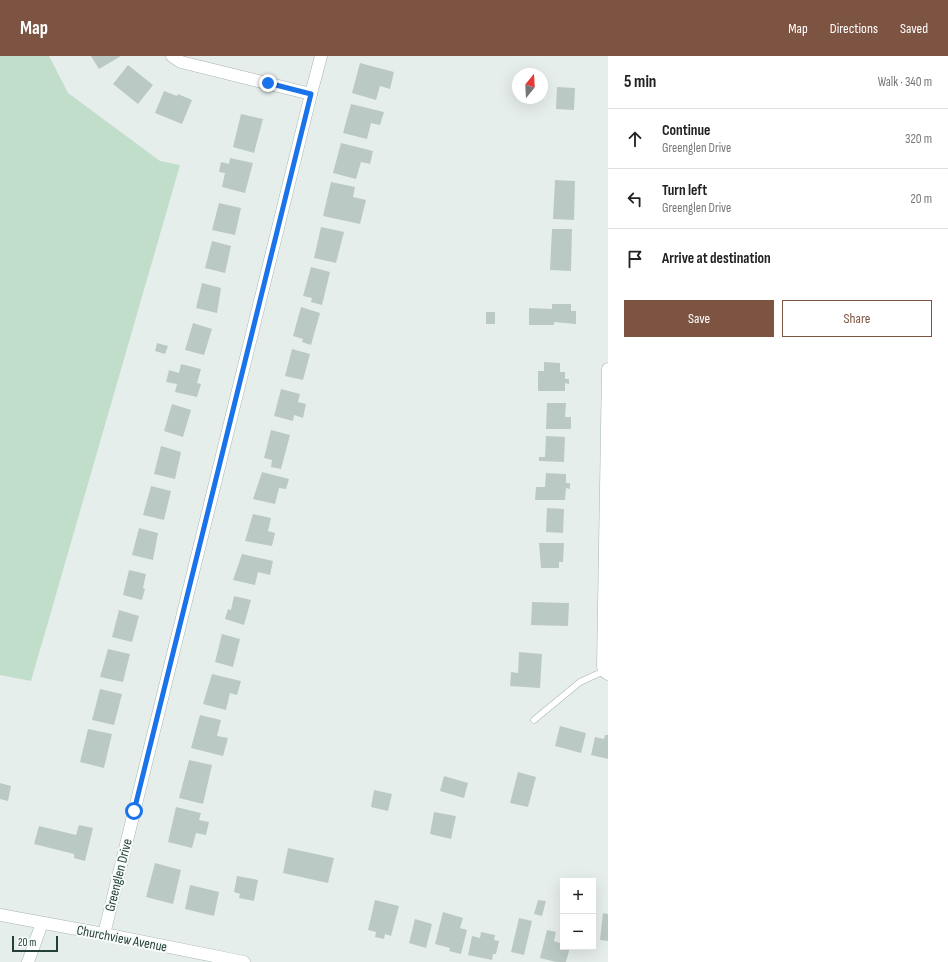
<!DOCTYPE html>
<html lang="en">
<head>
<meta charset="utf-8">
<style>
	:root { --surface:#fff; --page:#f2f2f2; --text:#222; --muted:#767676; --line:#e0e0e0; --accent:#7d5341 }
	body { margin:0; font-family:"Sofia Sans Condensed",sans-serif; background:var(--page); color:var(--text) }
	.controls { position:absolute; right:12px; bottom:12px; display:grid; overflow:hidden; border-radius:0px; box-shadow:0 4px 16px #0002 }
	.controls button { width:36px; height:36px; display:grid; place-items:center; padding:0; border:0; border-bottom:1px solid var(--line); background:var(--surface); color:var(--text); font:20px sans-serif }
	.compass { position:absolute; left:512px; top:12px; width:36px; height:36px; border-radius:50%; background:var(--surface); box-shadow:0 4px 16px #0002; rotate:18deg }
	.scale { position:absolute; left:12px; bottom:10px; width:46px; box-sizing:border-box; padding-left:4px; border:2px solid #25403a; border-top:0; font-size:11px; line-height:14px; white-space:nowrap; color:#25403a; -webkit-text-stroke:3px #f7fbf9; paint-order:stroke }
	.stop { position:absolute; width:12px; height:12px; margin:-9px; border:3px solid #1a73e8; border-radius:50%; background:#fff }
	.stop.end { background:#1a73e8; border-color:#fff; box-shadow:0 1px 4px #0008 }
	.list { margin:0; padding:0; list-style:none }
	h2 { display:flex; justify-content:space-between; align-items:center; height:52px; margin:0; padding:0 16px; font-size:17px }
	h2 small { font-size:13px; font-weight:400; color:var(--muted) }
	.list li { display:grid; grid-template-columns:26px 1fr auto; gap:12px; align-items:center; box-sizing:border-box; height:60px; padding:0 16px; border-top:1px solid var(--line) }
	.list b { display:block; font-size:15px; white-space:nowrap }
	.list p { margin:0; font-size:13px; white-space:nowrap; color:var(--muted) }
	.list em { font-size:13px; font-style:normal; color:var(--muted) }
	.actions { display:flex; gap:8px; padding:12px 16px }
	.actions a { flex:1; padding:9px 0; border:1px solid var(--accent); border-radius:0px; text-align:center; font-size:14px; color:var(--accent) }
	.actions .main { background:var(--accent); color:#fff }
	.icon { flex:none; width:22px; height:22px; fill:none; stroke:currentColor; stroke-width:2; stroke-linecap:round; stroke-linejoin:round }
	.map { position:relative; flex:none; width:608px; height:906px; overflow:hidden }
	header { display:flex; align-items:center; gap:24px; box-sizing:border-box; height:56px; padding:0 20px; background:var(--accent); color:#fff }
	header strong { font-size:19px }
	nav { display:flex; gap:22px; margin-inline-start:auto; font-size:14px }
	main { display:flex }
	aside { flex:1; background:var(--surface) }
	.map>svg:first-child { display:block }
</style>
</head>
<body>
<header>
<strong>Map</strong>
<nav><a>Map</a><a>Directions</a><a>Saved</a></nav>
</header>
<main>
<div class="map">
<svg width="608" height="906" viewBox="0 0 608 906">
	<rect width="100%" height="100%" fill="#e6eeeb"/>
	<polygon fill="#c0deca" points="0,0 49,0 68,37 160,105 180,109 31,625 0,619"/>
	<g fill="#bbc9c4">
		<polygon points="91,0 121,0 99,13"/>
		<polygon points="360,7 394,16 390,33 380,30 376,44 352,37"/>
		<polygon points="128,9 153,29 138,48 113,28"/>
		<polygon points="557,31 575,32 574,54 556,53"/>
		<polygon points="164,35 177,40 178,38 192,44 182,68 155,57"/>
		<polygon points="351,48 384,56 380,69 371,67 367,83 343,77"/>
		<polygon points="241,58 263,63 254,97 233,91"/>
		<polygon points="341,87 373,95 370,108 361,106 356,123 333,117"/>
		<polygon points="230,102 253,107 245,137 222,131 225,117 219,116 221,106 229,108"/>
		<polygon points="555,124 575,125 574,164 553,163"/>
		<polygon points="331,126 355,131 353,141 366,144 360,168 323,160"/>
		<polygon points="219,147 241,152 235,179 212,174"/>
		<polygon points="321,171 344,176 336,207 314,202"/>
		<polygon points="552,173 572,173 571,215 550,214"/>
		<polygon points="212,185 231,190 225,217 205,212"/>
		<polygon points="311,211 330,216 322,249 311,246 312,242 303,240"/>
		<polygon points="202,227 221,232 217,257 196,252"/>
		<polygon points="552,248 571,248 571,255 576,255 576,268 554,266 554,269 529,269 529,252 552,253"/>
		<polygon points="301,251 320,257 311,289 302,286 303,283 293,280"/>
		<rect x="486" y="256" width="9" height="12"/>
		<polygon points="193,267 212,273 204,299 185,294"/>
		<polygon points="157,287 168,290 165,298 155,295"/>
		<polygon points="292,293 310,298 303,324 285,320"/>
		<polygon points="544,306 560,307 560,316 565,316 565,323 569,323 569,328 565,327 565,335 538,335 538,315 544,315"/>
		<polygon points="181,308 201,313 197,327 201,328 197,341 175,336 177,328 166,326 169,314 179,317"/>
		<polygon points="281,333 300,338 298,346 306,348 303,362 294,359 293,365 274,360"/>
		<polygon points="547,347 566,347 565,361 571,361 571,373 546,373"/>
		<polygon points="172,348 191,354 183,381 164,375"/>
		<polygon points="271,374 290,379 281,413 271,411 272,404 264,402"/>
		<polygon points="546,380 565,381 564,406 539,405 539,401 545,401"/>
		<polygon points="161,390 181,396 175,423 154,418"/>
		<polygon points="262,416 289,423 286,433 279,432 275,448 253,443"/>
		<polygon points="546,417 566,418 566,427 570,427 570,433 566,432 565,444 535,444 536,431 545,431"/>
		<polygon points="151,430 171,435 164,464 143,459"/>
		<polygon points="547,452 564,453 563,477 546,476"/>
		<polygon points="253,458 271,462 268,475 275,477 272,490 245,485"/>
		<polygon points="139,472 158,477 153,504 132,499"/>
		<polygon points="539,487 564,487 563,506 559,506 559,512 541,512"/>
		<polygon points="242,498 273,505 270,519 258,516 255,529 233,524"/>
		<polygon points="129,514 146,518 143,532 145,533 142,544 123,539"/>
		<polygon points="234,540 251,544 244,569 225,563 228,553 231,554"/>
		<polygon points="532,546 569,547 568,570 531,569"/>
		<polygon points="119,554 139,560 132,586 112,581"/>
		<polygon points="222,578 240,583 233,611 215,606"/>
		<polygon points="108,593 130,598 123,626 100,621"/>
		<polygon points="519,596 542,598 540,632 510,630 511,616 518,617"/>
		<polygon points="212,618 241,625 237,639 230,637 226,654 203,648"/>
		<polygon points="100,633 122,638 114,669 92,664"/>
		<polygon points="200,659 221,664 217,680 228,682 223,700 191,692"/>
		<polygon points="560,670 586,677 581,697 555,690"/>
		<polygon points="88,673 112,678 104,712 80,706"/>
		<polygon points="605,679 608,679 608,703 591,699 595,681 604,683"/>
		<polygon points="189,704 212,709 203,748 179,742"/>
		<polygon points="518,716 536,721 528,751 510,747"/>
		<polygon points="444,720 468,727 464,742 440,735"/>
		<polygon points="0,727 11,730 8,745 0,743"/>
		<polygon points="374,734 392,738 388,755 371,751"/>
		<polygon points="176,751 201,757 199,764 209,766 206,779 196,777 192,792 168,786"/>
		<polygon points="434,756 456,760 451,783 430,778"/>
		<polygon points="79,769 93,772 85,805 74,802 74,798 34,788 39,770 76,779"/>
		<polygon points="288,792 334,802 328,827 283,817"/>
		<polygon points="155,807 181,814 173,848 146,841"/>
		<polygon points="237,820 258,824 254,845 239,842 240,838 234,836"/>
		<polygon points="190,829 219,836 214,860 185,853"/>
		<polygon points="375,844 399,850 391,880 385,878 384,883 375,881 376,876 368,874"/>
		<polygon points="538,844 546,845 542,860 534,858"/>
		<polygon points="443,856 463,862 460,872 467,874 461,898 449,895 450,892 435,888"/>
		<polygon points="603,857 608,858 608,885 600,884"/>
		<polygon points="519,862 532,865 524,899 511,896"/>
		<polygon points="415,863 432,868 426,892 409,887"/>
		<polygon points="547,874 556,876 554,885 563,888 563,891 570,891 566,906 556,906 540,902"/>
		<polygon points="481,876 495,879 494,884 499,885 496,898 493,898 492,904 468,899 472,880 480,882"/>
	</g>
	<g fill="none" stroke-linecap="round" stroke-linejoin="round">
		<g stroke="#a8b6b2" stroke-width="7">
			<polyline id="service" points="534,664 580,626 604,615"/>
		</g>
		<g stroke="#a8b6b2" stroke-width="13">
			<g id="minor">
				<polyline points="172,0 181,6 311,38 321,0"/>
				<polyline points="608,313 603,610 604,615 608,618"/>
				<polyline points="104,878 311,38"/>
				<polyline points="28,906 42,867"/>
			</g>
		</g>
		<g stroke="#a8b6b2" stroke-width="13">
			<polyline id="tertiary" points="0,859 104,878 244,906"/>
		</g>
		<use href="#service" stroke="#fff" stroke-width="6"/>
		<use href="#minor" stroke="#fff" stroke-width="12"/>
		<use href="#tertiary" stroke="#fff" stroke-width="12"/>
	</g>
	<g fill="none" stroke-linecap="round" stroke-linejoin="round">
		<polyline stroke="#1a73e8" stroke-width="5" points="134,755 311,38 268,27"/>
	</g>
	<g text-anchor="middle" stroke-width="4" stroke-linejoin="round" paint-order="stroke">
		<g font-size="14" fill="#25403a" stroke="#f7fbf9">
			<text transform="translate(118 819) rotate(-76)" y="5">Greenglen Drive</text>
			<text transform="translate(122 882) rotate(11)" y="5">Churchview Avenue</text>
		</g>
	</g>
</svg>
<div class="controls">
<button>+</button>
<button>−</button>
</div>
<svg class="compass" viewBox="-18 -18 36 36"><path d="M0-13l5 13h-10z" fill="#e53935"/><path d="M0 13l5-13h-10z" fill="#767676"/></svg>
<div class="scale">20 m</div>
<div class="stop" style="left:134px;top:755px"></div>
<div class="stop end" style="left:268px;top:27px"></div>
</div>
<aside>
<h2>5 min<small>Walk · 340 m</small></h2>
<ul class="list">
<li><svg class="icon" aria-label="ahead" viewBox="0 0 24 24"><path d="M12 20V5M6 11l6-6 6 6"/></svg><div><b>Continue</b><p>Greenglen Drive</p></div><em>320 m</em></li>
<li><svg class="icon" aria-label="left" viewBox="0 0 24 24"><path d="M17 20v-9H6M10 6l-5 5 5 5"/></svg><div><b>Turn left</b><p>Greenglen Drive</p></div><em>20 m</em></li>
<li><svg class="icon" aria-label="arrive" viewBox="0 0 24 24"><path d="M6 21V4h12l-3 4 3 4H6"/></svg><div><b>Arrive at destination</b></div></li>
</ul>
<div class="actions"><a class="main">Save</a><a>Share</a></div>
</aside>
</main>
</body>
</html>
